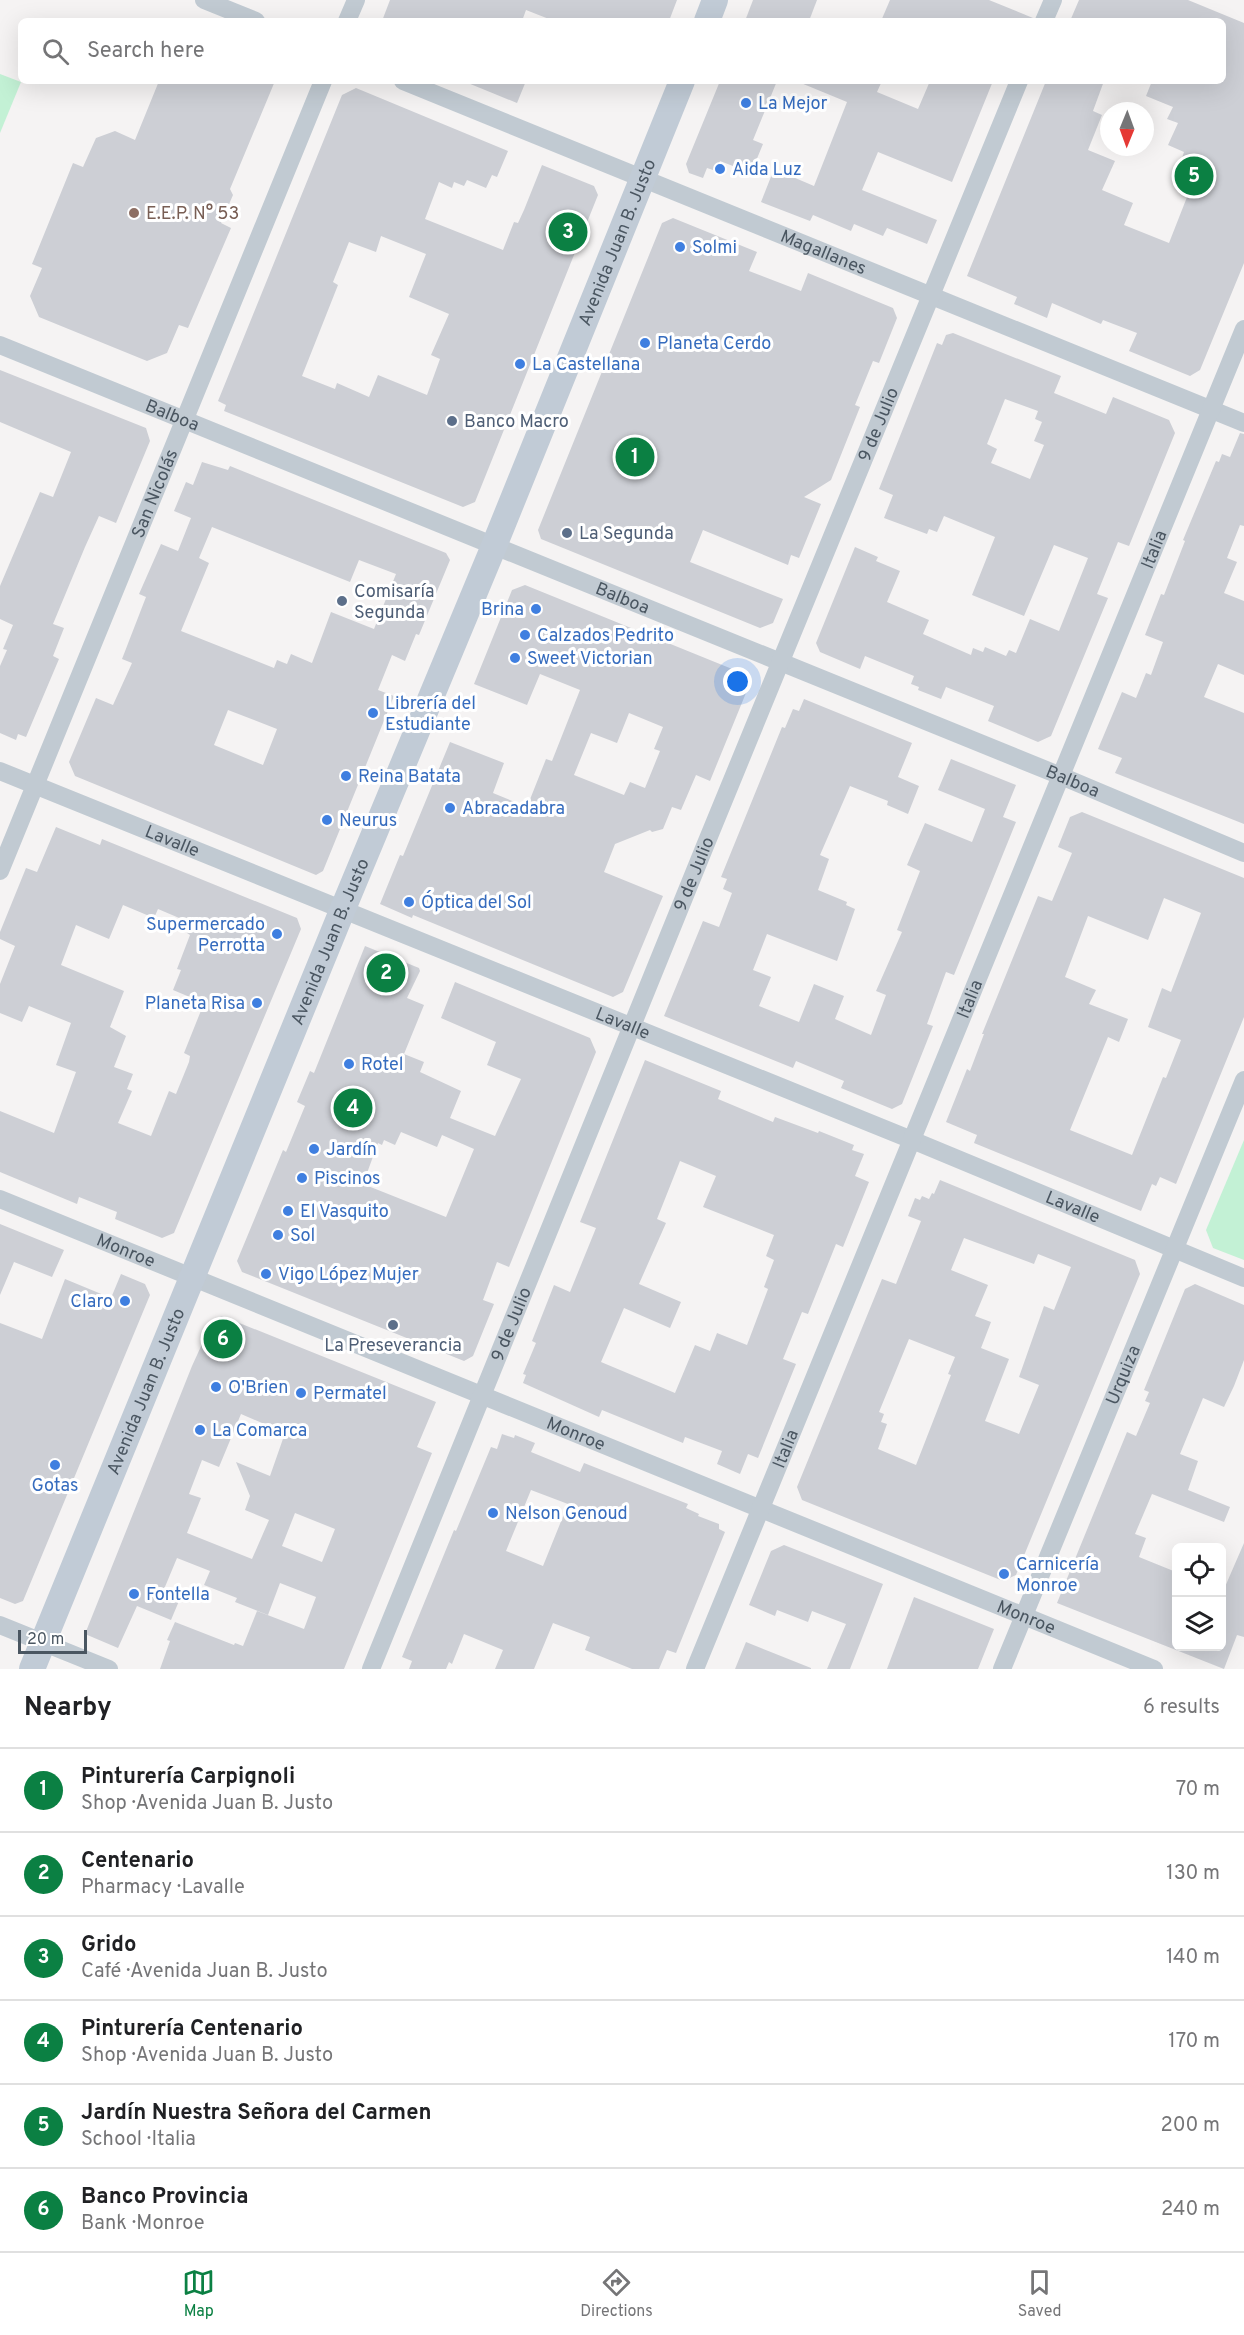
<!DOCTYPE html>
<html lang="en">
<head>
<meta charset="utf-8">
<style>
	:root { --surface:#fff; --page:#f6f6f6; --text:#202124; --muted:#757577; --line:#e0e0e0; --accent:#0b8043 }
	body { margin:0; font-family:Overpass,sans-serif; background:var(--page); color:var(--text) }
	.controls { position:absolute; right:18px; bottom:18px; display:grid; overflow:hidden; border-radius:9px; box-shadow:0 6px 24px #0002 }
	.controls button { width:54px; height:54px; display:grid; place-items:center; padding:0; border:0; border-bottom:2px solid var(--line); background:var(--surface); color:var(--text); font:30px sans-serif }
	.compass { position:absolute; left:1100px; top:102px; width:54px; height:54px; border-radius:50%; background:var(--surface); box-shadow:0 6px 24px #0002; rotate:181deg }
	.scale { position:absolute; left:18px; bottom:15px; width:69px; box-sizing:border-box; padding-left:6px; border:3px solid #4a5661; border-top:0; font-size:16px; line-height:21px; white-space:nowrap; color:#4a5661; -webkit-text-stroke:4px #fff; paint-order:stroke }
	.you { position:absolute; left:738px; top:682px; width:21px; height:21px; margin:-15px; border:4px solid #fff; border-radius:50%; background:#1a73e8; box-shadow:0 0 0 9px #1a73e833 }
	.badge { display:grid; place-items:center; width:39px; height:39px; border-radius:50%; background:var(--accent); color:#fff; font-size:20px; font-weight:700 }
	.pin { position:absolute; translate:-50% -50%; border:3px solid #fff; box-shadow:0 2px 6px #0006 }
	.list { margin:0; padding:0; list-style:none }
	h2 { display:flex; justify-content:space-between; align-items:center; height:78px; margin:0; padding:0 24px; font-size:26px }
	h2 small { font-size:20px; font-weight:400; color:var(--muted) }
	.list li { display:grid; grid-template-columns:39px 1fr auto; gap:18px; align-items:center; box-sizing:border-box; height:84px; padding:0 24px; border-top:2px solid var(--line) }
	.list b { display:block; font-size:22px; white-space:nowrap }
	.list p { margin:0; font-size:20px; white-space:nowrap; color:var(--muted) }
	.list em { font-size:20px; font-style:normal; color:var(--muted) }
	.icon { flex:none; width:33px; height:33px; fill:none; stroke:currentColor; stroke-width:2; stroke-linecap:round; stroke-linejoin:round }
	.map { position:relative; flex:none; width:1244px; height:1669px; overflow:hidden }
	.search { position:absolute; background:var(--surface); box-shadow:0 6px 24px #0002; left:18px; right:18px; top:18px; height:66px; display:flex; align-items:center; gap:15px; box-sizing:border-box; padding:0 21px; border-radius:9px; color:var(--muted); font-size:22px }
	.sheet { height:582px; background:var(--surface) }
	nav { display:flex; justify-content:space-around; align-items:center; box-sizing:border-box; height:84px; border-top:2px solid var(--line); background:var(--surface); font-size:16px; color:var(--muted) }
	nav a { display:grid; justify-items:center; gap:3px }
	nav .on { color:var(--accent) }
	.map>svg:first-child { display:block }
</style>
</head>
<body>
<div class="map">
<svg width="1244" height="1669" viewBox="0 0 1244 1669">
	<rect width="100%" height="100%" fill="#f5f3f3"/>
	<g fill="#c3f1d5">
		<polygon points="0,74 21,82 0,133"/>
		<polygon points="1244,1140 1244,1260 1213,1248 1206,1230"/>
	</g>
	<g fill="#cdcfd5" fill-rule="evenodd">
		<polygon points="390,0 677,0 669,21 554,21 526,10 522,21 382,21"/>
		<polygon points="753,0 817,0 809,21 745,21"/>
		<polygon points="890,0 989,0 1033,18 1033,21 881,21"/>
		<polygon points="1079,0 1188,0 1244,23 1244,263 1200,370 1190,376 1129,351 1137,333 1103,320 1101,324 1052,303 1047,318 1014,304 1017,297 967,276 1046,81 1104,81 1093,111 1102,115 1088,150 1115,161 1102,190 1133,203 1124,225 1169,243 1198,169 1181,161 1184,152 1168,145 1178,123 1167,119 1173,107 1146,96 1152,81 1223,81 1223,21 1070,21"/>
		<polygon points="159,81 275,81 230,189 233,195 221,223 231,228 188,328 179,325 167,353 147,361 39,317 30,296 42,268 32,264 73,163 83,167 96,138 115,131 135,140"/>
		<polygon points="463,81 526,81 517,103"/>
		<polygon points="720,81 777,81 753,140 763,144 751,173 720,161 716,171 707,168 703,178 689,173 686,164"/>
		<polygon points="796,81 882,81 877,92 918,109 930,81 993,81 952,182 878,152 862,190 937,220 927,244 887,228 883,236 854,224 851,231 813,215 810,221 761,202 774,169 814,186 847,102"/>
		<path d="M356 88 508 151 497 177 492 175 486 188 467 180 464 186 454 182 452 188 439 182 425 219 503 250 514 222 518 223 524 210 542 165 594 186 598 195 475 502 463 507 224 411 226 405 218 401 342 95ZM381 236 426 254 409 297 449 314 431 355 440 359 427 395 378 375 369 397 337 383 335 389 302 376 338 285 333 282 349 242 376 252Z"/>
		<polygon points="673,218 757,252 749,271 801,291 808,273 893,308 897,318 879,363 873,361 855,405 860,407 831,480 804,497 821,504 799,558 791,555 788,565 703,530 690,562 783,599 773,623 760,628 541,539 538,530 662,223"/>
		<path d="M953 333 1061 376 1054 393 1106 414 1113 397 1169 420 1175 433 1129 546 1118 542 1097 594 1108 598 1051 736 1038 742 988 721 994 706 946 687 941 699 918 690 919 687 911 684 914 676 865 656 860 669 820 652 816 643 855 547 878 557 876 561 900 571 887 602 929 620 923 634 971 655 973 648 983 652 985 647 1006 656 1009 650 1016 653 1030 619 1059 631 1088 558 1054 545 1024 616 972 595 995 537 944 516 937 532 929 529 927 534 884 518 893 495 879 489 937 343 942 345 946 335ZM1005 399 1038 411 1035 419 1042 422 1034 441 1044 445 1030 479 991 463 997 449 987 444Z"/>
		<polygon points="0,370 146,428 150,441 116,523 99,516 85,547 53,624 64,628 53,656 59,659 26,737 18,734 16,740 0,733 0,666 7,650 3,649 13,625 0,619 0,586 40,492 53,497 71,452 0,422"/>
		<polygon points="1240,433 1244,434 1244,526 1240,525 1227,558 1237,562 1224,593 1244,601 1244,675 1218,664 1204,697 1244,713 1244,824 1115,773 1122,758 1098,749 1122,692 1136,698 1146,673 1151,675 1163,642 1145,635 1161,594 1164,595 1185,541 1183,540 1216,461 1219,462 1222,454 1230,457"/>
		<path d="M202 462 228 470 230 466 446 553 450 560 419 635 416 634 405 661 392 655 378 690 394 696 323 871 316 875 75 776 69 762 96 698 113 705 132 663 122 659 146 597 139 594 161 544 178 551 191 518 174 511 186 482 193 485ZM212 527 350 582 359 560 396 574 374 629 331 612 312 663 291 654 287 664 277 660 274 668 181 631 209 563 199 558ZM228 710 277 729 263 765 214 745Z"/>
		<path d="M525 585 742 673 748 688 710 781 696 775 681 810 672 807 663 829 652 832 650 830 615 844 604 872 663 896 623 992 613 997 413 915 412 918 380 904 400 855 403 856 450 742 504 763 493 793 527 807 546 759 552 761 580 690 540 674 527 705 474 684 512 590ZM629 713 663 727 654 749 660 751 645 788 630 782 624 795 574 775 591 733 617 743Z"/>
		<polygon points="804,699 912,743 898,777 919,786 908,814 887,805 888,801 850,786 820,855 829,859 818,890 847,902 846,905 855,909 837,961 767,934 753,970 771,977 759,1006 799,1022 814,984 844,996 835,1019 871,1035 886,995 876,991 902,932 897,930 920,871 907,865 925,823 972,842 985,809 938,790 951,759 1016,785 1003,817 1016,822 954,975 946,972 927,1024 933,1026 902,1104 892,1109 841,1088 844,1081 796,1061 793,1068 664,1016 703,921 719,927 732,893 723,889 727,879 721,877 782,727 785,728 793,709 799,711"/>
		<path d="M1082 812 1244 878V1017L1176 1184 1160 1177 1156 1186 1152 1184 1141 1211 974 1143 977 1135 946 1122 967 1069 970 1071 984 1034H982L1038 896 1052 901 1072 853 1058 847 1070 817ZM1164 898 1201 913 1171 992 1162 988 1148 1027 1181 1040 1166 1078 1163 1077 1132 1155 1070 1130 1108 1037 1119 1042 1128 1019 1089 1004 1096 990 1065 977 1088 916 1148 940Z"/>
		<path d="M56 827 100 845 102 839 297 918 301 929 174 1233 162 1238 115 1219 117 1212 79 1197 77 1204 0 1172V1111L54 1133 76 1072 56 1065 71 1023 29 1006 22 1022 0 1013V984L15 946 0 939V932L26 868 37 872ZM123 905 154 918 158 909 191 923 187 933 190 935 177 969 181 970 173 990 204 1003 184 1053 190 1056 189 1062 176 1094 169 1091 151 1136 118 1123 132 1091 127 1089 133 1074 114 1067 126 1036 110 1027 124 991 61 965 76 925 109 939Z"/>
		<path d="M365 946 419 968 420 971 407 998 424 1005 404 1054 424 1062 420 1072 461 1091 450 1118 495 1136 521 1079 487 1065 496 1042 441 1018 455 982 590 1038 596 1052 509 1267 497 1262 483 1300 494 1304 473 1356 464 1361 242 1272 237 1261 283 1150 286 1152 305 1106 297 1102 310 1071 314 1073ZM401 1132 437 1147 442 1135 474 1149 446 1217 363 1184 378 1143 382 1145 384 1140 395 1145Z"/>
		<path d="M645 1060 721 1091 718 1099 773 1122 775 1117 818 1133 819 1131 854 1145 852 1150 864 1154 855 1176 869 1182 843 1247 836 1244 808 1314 802 1312 783 1359 796 1364 758 1458 748 1454 740 1474 717 1464 722 1451 685 1437 683 1443 602 1410 599 1417 523 1383 526 1375 523 1374 536 1343 532 1341 554 1285 570 1292 596 1228 580 1222ZM680 1161 716 1176 703 1207 774 1235 766 1256 774 1260 764 1287 768 1289 747 1345 717 1333 710 1351 695 1345 675 1393 601 1362 624 1308 670 1328 681 1302 639 1284 666 1223 657 1219Z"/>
		<path d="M940 1180 1135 1260 1140 1274 1016 1575 1003 1581 802 1500 797 1487 882 1279 896 1284 921 1221 908 1216 915 1198 920 1200 922 1196 929 1199 932 1193 934 1194ZM964 1238 1034 1264 1038 1254 1071 1267 1054 1310 1044 1306 1019 1377 1039 1385 1019 1434 985 1421 1009 1359 981 1348 991 1322 975 1316 988 1285 951 1270ZM909 1339 955 1357 948 1374 951 1375 916 1465 878 1449 887 1424 881 1422 884 1414 879 1412Z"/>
		<polygon points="0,1224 64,1250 52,1277 14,1262 0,1295"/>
		<polygon points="121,1274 145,1284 150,1295 23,1601 15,1604 0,1598 0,1323 42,1339 65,1279 111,1298"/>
		<polygon points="1195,1284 1244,1305 1244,1360 1234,1386 1224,1407 1203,1398 1180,1454 1198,1461 1188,1490 1230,1507 1224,1522 1152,1494 1135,1534 1146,1538 1139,1557 1176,1572 1176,1647 1221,1647 1221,1596 1244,1543 1244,1637 1237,1635 1224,1669 1057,1603 1127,1432 1136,1436 1150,1403 1145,1401 1149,1392 1144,1390 1185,1289"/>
		<path d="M222 1316 436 1402 417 1447 432 1453 344 1669H160L170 1641 167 1640 175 1622 234 1645 235 1643 243 1646 257 1611 304 1629 316 1597 280 1583 268 1615 235 1602 237 1598 204 1585 210 1571 177 1558 162 1594 179 1601 171 1620 137 1606 118 1648 85 1634 192 1366 213 1320ZM241 1414 285 1433 270 1476 236 1462 250 1496 245 1510 269 1520 252 1559 187 1533 201 1498 189 1494 202 1460 219 1467ZM295 1513 335 1529 322 1562 282 1546Z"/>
		<path d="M502 1434 514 1438 515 1435 535 1443 531 1452 580 1472 584 1463 688 1504 686 1508 699 1514 698 1516 719 1524V1529L725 1532 676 1653 667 1650 659 1669H632L585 1650 590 1637 553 1623 534 1669H495L503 1650 464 1634 452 1664 449 1662 446 1669H409L412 1661 402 1657 454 1530 456 1531 491 1447 497 1449ZM531 1490 568 1504 543 1566 506 1551Z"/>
		<polygon points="784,1545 883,1584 850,1669 827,1669 846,1624 812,1611 808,1622 777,1610 775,1616 749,1605 771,1551"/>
		<polygon points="914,1597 994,1629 978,1669 887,1669"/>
		<polygon points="746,1642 811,1668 811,1669 735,1669"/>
	</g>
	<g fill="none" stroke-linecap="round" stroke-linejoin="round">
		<g stroke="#c1cad2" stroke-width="18">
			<polyline points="204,0 256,21"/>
			<polyline points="347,21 356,0"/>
			<polyline points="1044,21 1053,0"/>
			<path id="s1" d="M403 81 1244 423"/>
			<path id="s2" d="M0 345 1061 776 1244 853"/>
			<path id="s3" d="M0 771 912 1140 1244 1278"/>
			<path id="s4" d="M0 871 323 81"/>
			<path id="s5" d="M0 1199 1154 1669"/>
			<polyline points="0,1625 109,1669"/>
			<path id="s6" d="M371 1669 705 846 1019 81"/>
			<path id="s7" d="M695 1669 1244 329"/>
			<path id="s8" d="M1002 1669 1244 1080"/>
		</g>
		<g stroke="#c1cbd6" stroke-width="26">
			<polyline points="707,21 715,0"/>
			<path id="s9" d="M32 1669 342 911 494 546 682 81"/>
		</g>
	</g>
	<g fill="#3f7fe0" stroke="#fff" stroke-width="2">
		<circle cx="746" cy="103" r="6"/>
		<circle cx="720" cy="169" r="6"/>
		<circle cx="680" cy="247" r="6"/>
		<circle cx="645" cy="343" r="6"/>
		<circle cx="520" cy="364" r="6"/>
		<circle cx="536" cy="609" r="6"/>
		<circle cx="525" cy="635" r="6"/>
		<circle cx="515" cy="658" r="6"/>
		<circle cx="373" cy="713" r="6"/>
		<circle cx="346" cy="776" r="6"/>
		<circle cx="450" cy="808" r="6"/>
		<circle cx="327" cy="820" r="6"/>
		<circle cx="409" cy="902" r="6"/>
		<circle cx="277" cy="934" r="6"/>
		<circle cx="257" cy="1003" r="6"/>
		<circle cx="349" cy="1064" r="6"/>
		<circle cx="314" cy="1149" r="6"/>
		<circle cx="302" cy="1178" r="6"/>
		<circle cx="288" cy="1211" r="6"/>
		<circle cx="278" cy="1235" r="6"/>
		<circle cx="266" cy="1274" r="6"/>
		<circle cx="125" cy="1301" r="6"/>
		<circle cx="216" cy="1387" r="6"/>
		<circle cx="301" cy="1393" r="6"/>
		<circle cx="200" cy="1430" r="6"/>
		<circle cx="55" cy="1465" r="6"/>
		<circle cx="493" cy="1513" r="6"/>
		<circle cx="1004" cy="1574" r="6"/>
		<circle cx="134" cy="1594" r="6"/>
	</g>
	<circle fill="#8d6e63" stroke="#fff" stroke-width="2" cx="134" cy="213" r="6"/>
	<g fill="#5c6f8a" stroke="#fff" stroke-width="2">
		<circle cx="452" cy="421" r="6"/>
		<circle cx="567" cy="533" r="6"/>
		<circle cx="342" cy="601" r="6"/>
		<circle cx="393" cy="1325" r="6"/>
	</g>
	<g text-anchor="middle" stroke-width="6" stroke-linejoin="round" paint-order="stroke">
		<g font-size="18" fill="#366cbe" stroke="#fff" text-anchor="start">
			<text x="758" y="109">La Mejor</text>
			<text x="732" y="175">Aida Luz</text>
			<text x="692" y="253">Solmi</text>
			<text x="657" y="349">Planeta Cerdo</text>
			<text x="532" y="370">La Castellana</text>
			<text x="524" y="615" text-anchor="end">Brina</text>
			<text x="537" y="641">Calzados Pedrito</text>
			<text x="527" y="664">Sweet Victorian</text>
			<text x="385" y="709">Librería del<tspan x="385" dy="21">Estudiante</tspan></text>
			<text x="358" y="782">Reina Batata</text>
			<text x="462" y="814">Abracadabra</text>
			<text x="339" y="826">Neurus</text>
			<text x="421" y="908">Óptica del Sol</text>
			<text x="265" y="930" text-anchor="end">Supermercado<tspan x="265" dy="21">Perrotta</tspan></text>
			<text x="245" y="1009" text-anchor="end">Planeta Risa</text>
			<text x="361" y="1070">Rotel</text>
			<text x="326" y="1155">Jardín</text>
			<text x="314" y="1184">Piscinos</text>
			<text x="300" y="1217">El Vasquito</text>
			<text x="290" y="1241">Sol</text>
			<text x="278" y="1280">Vigo López Mujer</text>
			<text x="113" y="1307" text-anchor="end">Claro</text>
			<text x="228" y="1393">O'Brien</text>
			<text x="313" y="1399">Permatel</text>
			<text x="212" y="1436">La Comarca</text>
			<text x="55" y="1491" text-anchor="middle">Gotas</text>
			<text x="505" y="1519">Nelson Genoud</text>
			<text x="1016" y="1570">Carnicería<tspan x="1016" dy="21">Monroe</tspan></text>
			<text x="146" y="1600">Fontella</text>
		</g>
		<g font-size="18" fill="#785e54" stroke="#fff" text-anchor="start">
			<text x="146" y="219">E.E.P. N° 53</text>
		</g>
		<g font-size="18" fill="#4a5661" stroke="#fff">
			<text dy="6" stroke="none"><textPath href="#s9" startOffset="1542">Avenida Juan B. Justo</textPath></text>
			<text dy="6" stroke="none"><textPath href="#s1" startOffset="454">Magallanes</textPath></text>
			<text dy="6" stroke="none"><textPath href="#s2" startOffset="186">Balboa</textPath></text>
			<text dy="6" stroke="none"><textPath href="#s6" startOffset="1344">9 de Julio</textPath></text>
			<text dy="6" stroke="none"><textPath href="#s4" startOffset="408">San Nicolás</textPath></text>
			<text dy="6" stroke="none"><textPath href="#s7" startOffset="1210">Italia</textPath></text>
			<text dy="6" stroke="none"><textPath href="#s2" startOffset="672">Balboa</textPath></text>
			<text dy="6" stroke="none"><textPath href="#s2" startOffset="1158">Balboa</textPath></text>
			<text dy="6" stroke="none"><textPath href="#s3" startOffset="186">Lavalle</textPath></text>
			<text dy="6" stroke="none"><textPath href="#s6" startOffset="858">9 de Julio</textPath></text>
			<text dy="6" stroke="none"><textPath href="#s9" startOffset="786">Avenida Juan B. Justo</textPath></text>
			<text dy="6" stroke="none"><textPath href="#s7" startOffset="724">Italia</textPath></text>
			<text dy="6" stroke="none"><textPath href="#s3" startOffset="672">Lavalle</textPath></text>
			<text dy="6" stroke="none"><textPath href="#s3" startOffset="1158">Lavalle</textPath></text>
			<text dy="6" stroke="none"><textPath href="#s5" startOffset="136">Monroe</textPath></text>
			<text dy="6" stroke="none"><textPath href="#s6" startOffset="372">9 de Julio</textPath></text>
			<text dy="6" stroke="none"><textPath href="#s8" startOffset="318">Urquiza</textPath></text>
			<text dy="6" stroke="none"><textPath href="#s9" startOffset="300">Avenida Juan B. Justo</textPath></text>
			<text dy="6" stroke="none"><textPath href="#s5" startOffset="622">Monroe</textPath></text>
			<text dy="6" stroke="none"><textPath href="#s7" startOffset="238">Italia</textPath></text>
			<text dy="6" stroke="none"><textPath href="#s5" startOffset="1108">Monroe</textPath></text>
		</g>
		<g font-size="18" fill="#4e5e75" stroke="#fff" text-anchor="start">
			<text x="464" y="427">Banco Macro</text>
			<text x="579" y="539">La Segunda</text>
			<text x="354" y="597">Comisaría<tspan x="354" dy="21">Segunda</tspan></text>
			<text x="393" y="1351" text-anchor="middle">La Preseverancia</text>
		</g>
	</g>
</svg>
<div class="controls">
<button><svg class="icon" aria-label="locate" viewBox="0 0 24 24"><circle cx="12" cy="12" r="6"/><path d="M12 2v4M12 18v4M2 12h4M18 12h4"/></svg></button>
<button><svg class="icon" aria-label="layers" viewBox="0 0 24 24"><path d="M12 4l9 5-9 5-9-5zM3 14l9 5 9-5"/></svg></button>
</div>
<svg class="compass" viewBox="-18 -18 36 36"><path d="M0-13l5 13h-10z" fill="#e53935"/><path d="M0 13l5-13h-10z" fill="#757577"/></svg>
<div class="scale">20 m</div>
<div class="you"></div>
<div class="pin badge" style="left:635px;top:457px">1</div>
<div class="pin badge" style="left:386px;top:973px">2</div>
<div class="pin badge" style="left:568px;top:232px">3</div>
<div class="pin badge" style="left:353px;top:1108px">4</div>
<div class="pin badge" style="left:1194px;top:176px">5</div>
<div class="pin badge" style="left:223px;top:1339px">6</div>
<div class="search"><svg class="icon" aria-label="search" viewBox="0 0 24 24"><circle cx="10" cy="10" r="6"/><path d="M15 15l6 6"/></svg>Search here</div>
</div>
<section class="sheet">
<h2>Nearby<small>6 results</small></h2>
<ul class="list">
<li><span class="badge">1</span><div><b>Pinturería Carpignoli</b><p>Shop · Avenida Juan B. Justo</p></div><em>70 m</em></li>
<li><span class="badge">2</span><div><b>Centenario</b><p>Pharmacy · Lavalle</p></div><em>130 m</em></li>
<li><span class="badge">3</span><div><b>Grido</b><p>Café · Avenida Juan B. Justo</p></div><em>140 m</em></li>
<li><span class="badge">4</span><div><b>Pinturería Centenario</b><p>Shop · Avenida Juan B. Justo</p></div><em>170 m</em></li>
<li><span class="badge">5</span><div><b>Jardín Nuestra Señora del Carmen</b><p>School · Italia</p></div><em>200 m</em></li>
<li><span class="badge">6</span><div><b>Banco Provincia</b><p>Bank · Monroe</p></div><em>240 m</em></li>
</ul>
</section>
<nav>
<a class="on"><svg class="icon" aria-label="map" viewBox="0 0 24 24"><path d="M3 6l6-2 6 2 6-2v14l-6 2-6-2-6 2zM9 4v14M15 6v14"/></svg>Map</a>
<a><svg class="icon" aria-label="directions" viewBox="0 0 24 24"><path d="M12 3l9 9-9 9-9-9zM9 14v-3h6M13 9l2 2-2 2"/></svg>Directions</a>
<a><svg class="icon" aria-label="saved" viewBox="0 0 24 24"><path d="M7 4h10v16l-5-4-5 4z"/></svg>Saved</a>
</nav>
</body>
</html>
